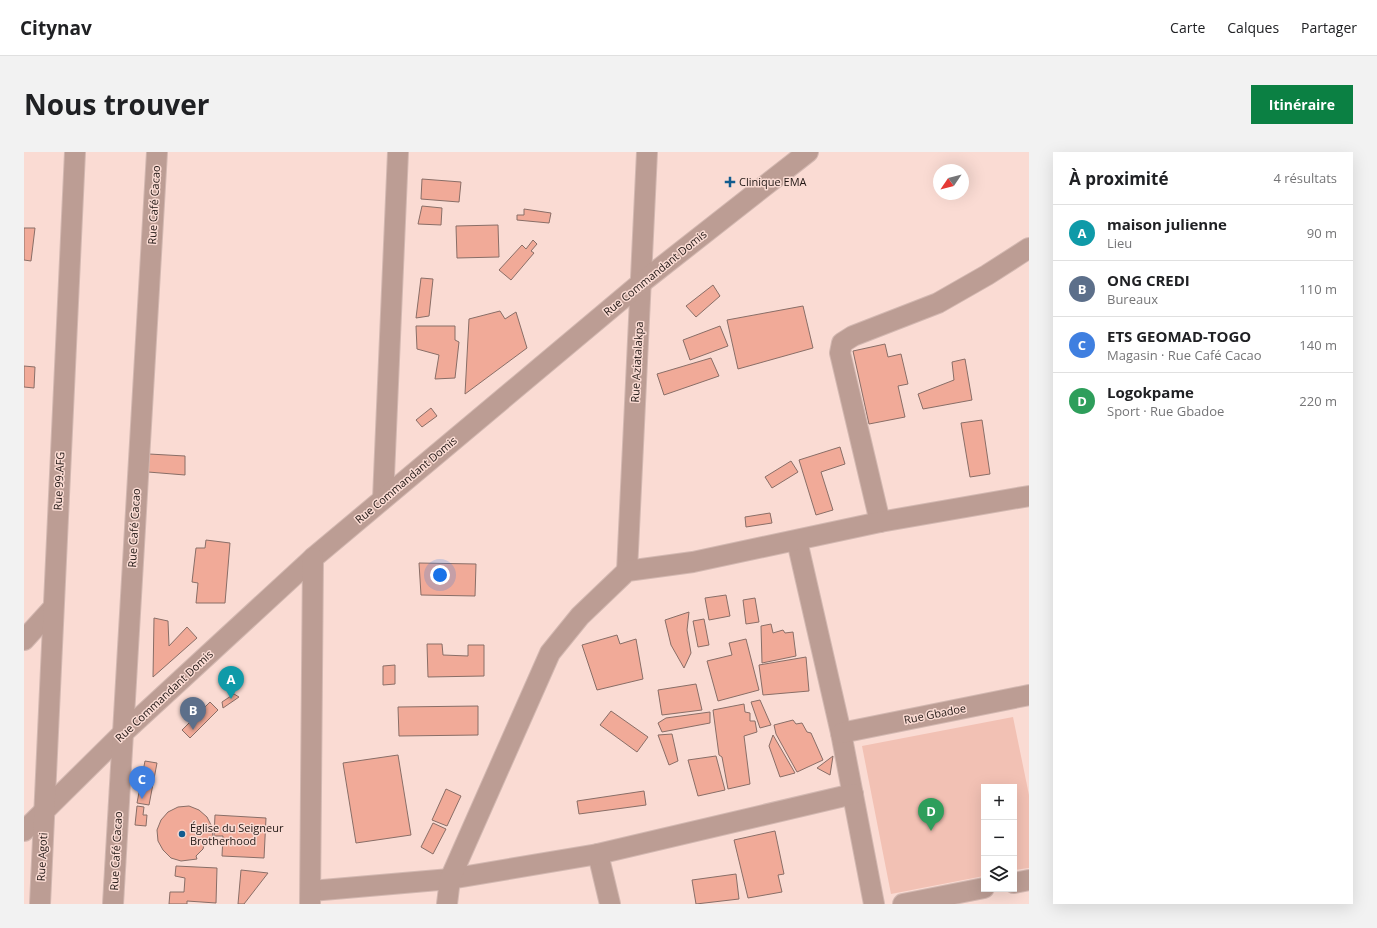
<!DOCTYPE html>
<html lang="fr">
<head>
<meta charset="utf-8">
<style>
	:root { --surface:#fff; --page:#f2f2f2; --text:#202124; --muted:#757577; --line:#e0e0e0; --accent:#0b8043 }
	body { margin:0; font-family:"Open Sans",sans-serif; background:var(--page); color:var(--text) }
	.controls { position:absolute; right:12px; bottom:12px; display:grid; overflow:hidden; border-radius:0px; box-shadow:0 4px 16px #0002 }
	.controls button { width:36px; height:36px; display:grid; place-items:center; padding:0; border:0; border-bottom:1px solid var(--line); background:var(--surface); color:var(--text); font:20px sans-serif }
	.compass { position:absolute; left:909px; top:12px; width:36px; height:36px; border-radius:50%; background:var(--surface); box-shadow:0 4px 16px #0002; rotate:235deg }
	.you { position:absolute; left:416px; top:423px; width:14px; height:14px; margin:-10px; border:3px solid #fff; border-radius:50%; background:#1a73e8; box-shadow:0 0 0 6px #1a73e833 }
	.badge { display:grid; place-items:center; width:26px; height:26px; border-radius:50%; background:var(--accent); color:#fff; font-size:13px; font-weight:700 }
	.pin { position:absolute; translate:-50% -33px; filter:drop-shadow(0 1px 2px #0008) }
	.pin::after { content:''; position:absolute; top:21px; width:14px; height:12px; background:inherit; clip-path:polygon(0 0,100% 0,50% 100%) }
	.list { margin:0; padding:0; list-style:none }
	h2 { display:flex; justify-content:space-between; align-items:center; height:52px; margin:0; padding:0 16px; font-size:17px }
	h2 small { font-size:13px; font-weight:400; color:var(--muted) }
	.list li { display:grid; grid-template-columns:26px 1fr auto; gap:12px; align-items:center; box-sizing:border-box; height:56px; padding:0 16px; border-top:1px solid var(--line) }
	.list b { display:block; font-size:15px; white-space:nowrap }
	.list p { margin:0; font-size:13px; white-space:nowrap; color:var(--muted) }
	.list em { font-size:13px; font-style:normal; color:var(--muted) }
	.icon { flex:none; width:22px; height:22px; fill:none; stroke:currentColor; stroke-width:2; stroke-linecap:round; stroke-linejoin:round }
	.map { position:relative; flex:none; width:1005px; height:752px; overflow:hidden; border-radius:0px }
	header { display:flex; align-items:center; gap:24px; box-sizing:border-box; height:56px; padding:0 20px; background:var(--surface); border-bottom:1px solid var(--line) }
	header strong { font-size:19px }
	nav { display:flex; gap:22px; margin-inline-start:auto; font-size:14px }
	.intro { display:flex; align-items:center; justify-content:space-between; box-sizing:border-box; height:96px; padding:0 24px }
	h1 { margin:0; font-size:28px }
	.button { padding:10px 18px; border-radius:0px; background:var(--accent); color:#fff; font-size:14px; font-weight:700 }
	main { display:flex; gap:24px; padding:0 24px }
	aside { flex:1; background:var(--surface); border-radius:0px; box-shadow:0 4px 16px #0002 }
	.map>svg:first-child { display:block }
</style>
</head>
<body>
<header>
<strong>Citynav</strong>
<nav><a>Carte</a><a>Calques</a><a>Partager</a></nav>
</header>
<div class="intro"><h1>Nous trouver</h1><a class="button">Itinéraire</a></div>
<main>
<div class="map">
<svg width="1005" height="752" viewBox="0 0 1005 752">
	<rect width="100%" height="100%" fill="#fadbd3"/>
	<polygon fill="#f2c1b4" points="989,565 1005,643 1005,716 990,718 990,635 960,635 960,724 867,742 838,594"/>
	<g fill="#f1aa98" stroke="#896e67">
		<polygon points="398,27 437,30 435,50 397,47"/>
		<polygon points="398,54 418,56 417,73 394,72"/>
		<polygon points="500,57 527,61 525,71 493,68 493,63 500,63"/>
		<polygon points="474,73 475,105 433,106 432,74"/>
		<polygon points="0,76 11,76 7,109 0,108"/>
		<polygon points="509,88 513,92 507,99 510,101 487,128 475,118 498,93 502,97"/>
		<polygon points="397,126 409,127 405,164 392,166"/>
		<polygon points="689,133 696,144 672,165 662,154"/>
		<polygon points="779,154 789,196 714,217 703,168"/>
		<polygon points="476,159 481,167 492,160 503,196 441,242 445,167"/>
		<polygon points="392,174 431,174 431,188 435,190 431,226 411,227 415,203 393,197"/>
		<polygon points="696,174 704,194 666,208 659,188"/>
		<polygon points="861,192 864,205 877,202 884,232 874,234 881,265 845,272 829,199"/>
		<polygon points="687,206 695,224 640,243 633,222"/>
		<polygon points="941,207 948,248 899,257 894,242 930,228 928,210"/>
		<polygon points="0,214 11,215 10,236 0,235"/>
		<polygon points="407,256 413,264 398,275 392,268"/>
		<polygon points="958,268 966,322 946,325 937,271"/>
		<polygon points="816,295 821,312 797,320 809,358 792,363 775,308"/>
		<polygon points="125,302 161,304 161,323 124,320"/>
		<polygon points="767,309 774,320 748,336 741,325"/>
		<polygon points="746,361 748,371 722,375 721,365"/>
		<polygon points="182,388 206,391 201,451 172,451 174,431 168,430 172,396 181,396"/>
		<polygon points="395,411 452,412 451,444 397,443"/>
		<polygon points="702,443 706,464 685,468 681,446"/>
		<polygon points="731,446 735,470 722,472 719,448"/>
		<polygon points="665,460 663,478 667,501 660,516 647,493 641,468"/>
		<polygon points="130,466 144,469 145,494 163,475 173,486 129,525"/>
		<polygon points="680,467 685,493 674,495 669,469"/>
		<polygon points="747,472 749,481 759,478 761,481 769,480 772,504 738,511 737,474"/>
		<polygon points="593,483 596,492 612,487 619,527 573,538 558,493"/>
		<polygon points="722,487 735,538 694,549 683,509 708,503 705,491"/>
		<polygon points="403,492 418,492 419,503 444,504 444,493 460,493 460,524 404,525"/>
		<polygon points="782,505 785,539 739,543 735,513"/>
		<polygon points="371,513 371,532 359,533 359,514"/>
		<polygon points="672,532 678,558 638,563 634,538"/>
		<polygon points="210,542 215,545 199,556 198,550"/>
		<polygon points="736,548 747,573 736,576 727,550"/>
		<polygon points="186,550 194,558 166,586 158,578"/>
		<polygon points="720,552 721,560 726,561 726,569 731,569 733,580 720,584 726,632 704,637 698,605 695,603 689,558"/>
		<polygon points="454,554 454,583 375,584 374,555"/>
		<polygon points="587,559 624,585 613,600 576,573"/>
		<polygon points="686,560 686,571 638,580 634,571 642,566"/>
		<polygon points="769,568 772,572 778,571 783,580 787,581 799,608 773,620 752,582 750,573"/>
		<polygon points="648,582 654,609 645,613 634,583"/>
		<polygon points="749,583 771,621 756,625 745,594"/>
		<polygon points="374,603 387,683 332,691 319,611"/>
		<polygon points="692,604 701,638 674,644 664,608"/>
		<polygon points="809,604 806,623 793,616"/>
		<polygon points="121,609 133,611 125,653 113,651"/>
		<polygon points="422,637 437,644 423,674 408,668"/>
		<polygon points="620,639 622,653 555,662 553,649"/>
		<polygon points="113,654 120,655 119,663 123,663 122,674 111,673"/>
		<polygon points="165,654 175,658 183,665 188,675 189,686 186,690 181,689 179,697 172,704 173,707 157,709 147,706 139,698 134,689 133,678 137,668 144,660 154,655"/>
		<polygon points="191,663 242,666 240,706 198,704 199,684 190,684"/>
		<polygon points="409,671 422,677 409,702 397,695"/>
		<polygon points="751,679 760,722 754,723 758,740 724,746 710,688"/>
		<polygon points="152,714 193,716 192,751 163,749 163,752 145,752 146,740 160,740 161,726 151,724"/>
		<polygon points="217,718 244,721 220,752 214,752"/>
		<polygon points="712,722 715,747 672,752 668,728"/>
	</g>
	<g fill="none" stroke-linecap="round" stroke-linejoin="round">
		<g stroke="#d3b8b1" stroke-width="22">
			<g id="street">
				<polyline points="359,347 374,0"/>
				<polyline points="856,370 816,201 818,191 829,184 914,151 963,123 1005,96"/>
				<polyline points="773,389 817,581 850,752"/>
				<polyline points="603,419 623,0"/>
				<polyline points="0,488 29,456"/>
				<polyline points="817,581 1005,543"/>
				<polyline points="0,679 98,582 289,406 617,131 784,0"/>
				<polyline points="574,702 586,752"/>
				<polyline points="990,731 1005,728"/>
				<polyline points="287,739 426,727 574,702 829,642"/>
				<polyline points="16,752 51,0"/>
				<polyline points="89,752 133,0"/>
				<polyline points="286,752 289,406"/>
				<polyline points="423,752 426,727 526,501 556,464 603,419 669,410 856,370 1005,344"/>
				<polyline points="879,752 960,736"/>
			</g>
		</g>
		<use href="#street" stroke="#bc9d94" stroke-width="20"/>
	</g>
	<g fill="#115c8f" stroke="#fadbd3" stroke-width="1.5">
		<path d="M704 24h4v4h4v4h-4v4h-4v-4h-4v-4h4z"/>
		<circle cx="158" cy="682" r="4"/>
	</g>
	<g text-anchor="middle" stroke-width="3" stroke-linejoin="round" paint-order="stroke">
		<g font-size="11" fill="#211714" stroke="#fadbd3" text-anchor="start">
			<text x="715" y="34">Clinique EMA</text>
			<text x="166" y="680">Église du Seigneur<tspan x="166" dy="13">Brotherhood</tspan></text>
		</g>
		<g font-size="11" fill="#211714" stroke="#fadbd3">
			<text transform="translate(130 53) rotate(-87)" y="4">Rue Café Cacao</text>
			<text transform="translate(631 121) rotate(-39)" y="4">Rue Commandant Domis</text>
			<text transform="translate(613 210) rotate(-87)" y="4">Rue Aziatalakpa</text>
			<text transform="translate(382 328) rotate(-40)" y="4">Rue Commandant Domis</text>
			<text transform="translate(35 329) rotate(-87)" y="4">Rue 99.AFG</text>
			<text transform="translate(110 376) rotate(-87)" y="4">Rue Café Cacao</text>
			<text transform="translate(140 544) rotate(-43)" y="4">Rue Commandant Domis</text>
			<text transform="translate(911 562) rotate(-11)" y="4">Rue Gbadoe</text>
			<text transform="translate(92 699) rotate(-87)" y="4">Rue Café Cacao</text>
			<text transform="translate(18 705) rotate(-87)" y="4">Rue Agoti</text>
		</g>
	</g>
</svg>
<div class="controls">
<button>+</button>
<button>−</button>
<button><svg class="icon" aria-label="layers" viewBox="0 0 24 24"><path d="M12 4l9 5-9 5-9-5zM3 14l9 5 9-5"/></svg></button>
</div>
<svg class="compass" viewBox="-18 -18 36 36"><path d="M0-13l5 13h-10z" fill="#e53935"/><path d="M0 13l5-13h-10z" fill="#757577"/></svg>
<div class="you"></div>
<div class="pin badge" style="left:207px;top:547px;background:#0f9aa8">A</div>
<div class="pin badge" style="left:169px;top:578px;background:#5c6f8a">B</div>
<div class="pin badge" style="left:118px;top:647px;background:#3f7fe0">C</div>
<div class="pin badge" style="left:907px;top:679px;background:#2e9e5b">D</div>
</div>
<aside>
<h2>À proximité<small>4 résultats</small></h2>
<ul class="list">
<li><span class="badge" style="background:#0f9aa8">A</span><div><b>maison julienne</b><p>Lieu</p></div><em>90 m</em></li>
<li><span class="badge" style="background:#5c6f8a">B</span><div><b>ONG CREDI</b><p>Bureaux</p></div><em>110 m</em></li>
<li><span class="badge" style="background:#3f7fe0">C</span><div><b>ETS GEOMAD-TOGO</b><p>Magasin · Rue Café Cacao</p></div><em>140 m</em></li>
<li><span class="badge" style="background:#2e9e5b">D</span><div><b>Logokpame</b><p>Sport · Rue Gbadoe</p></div><em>220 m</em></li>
</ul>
</aside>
</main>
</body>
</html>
